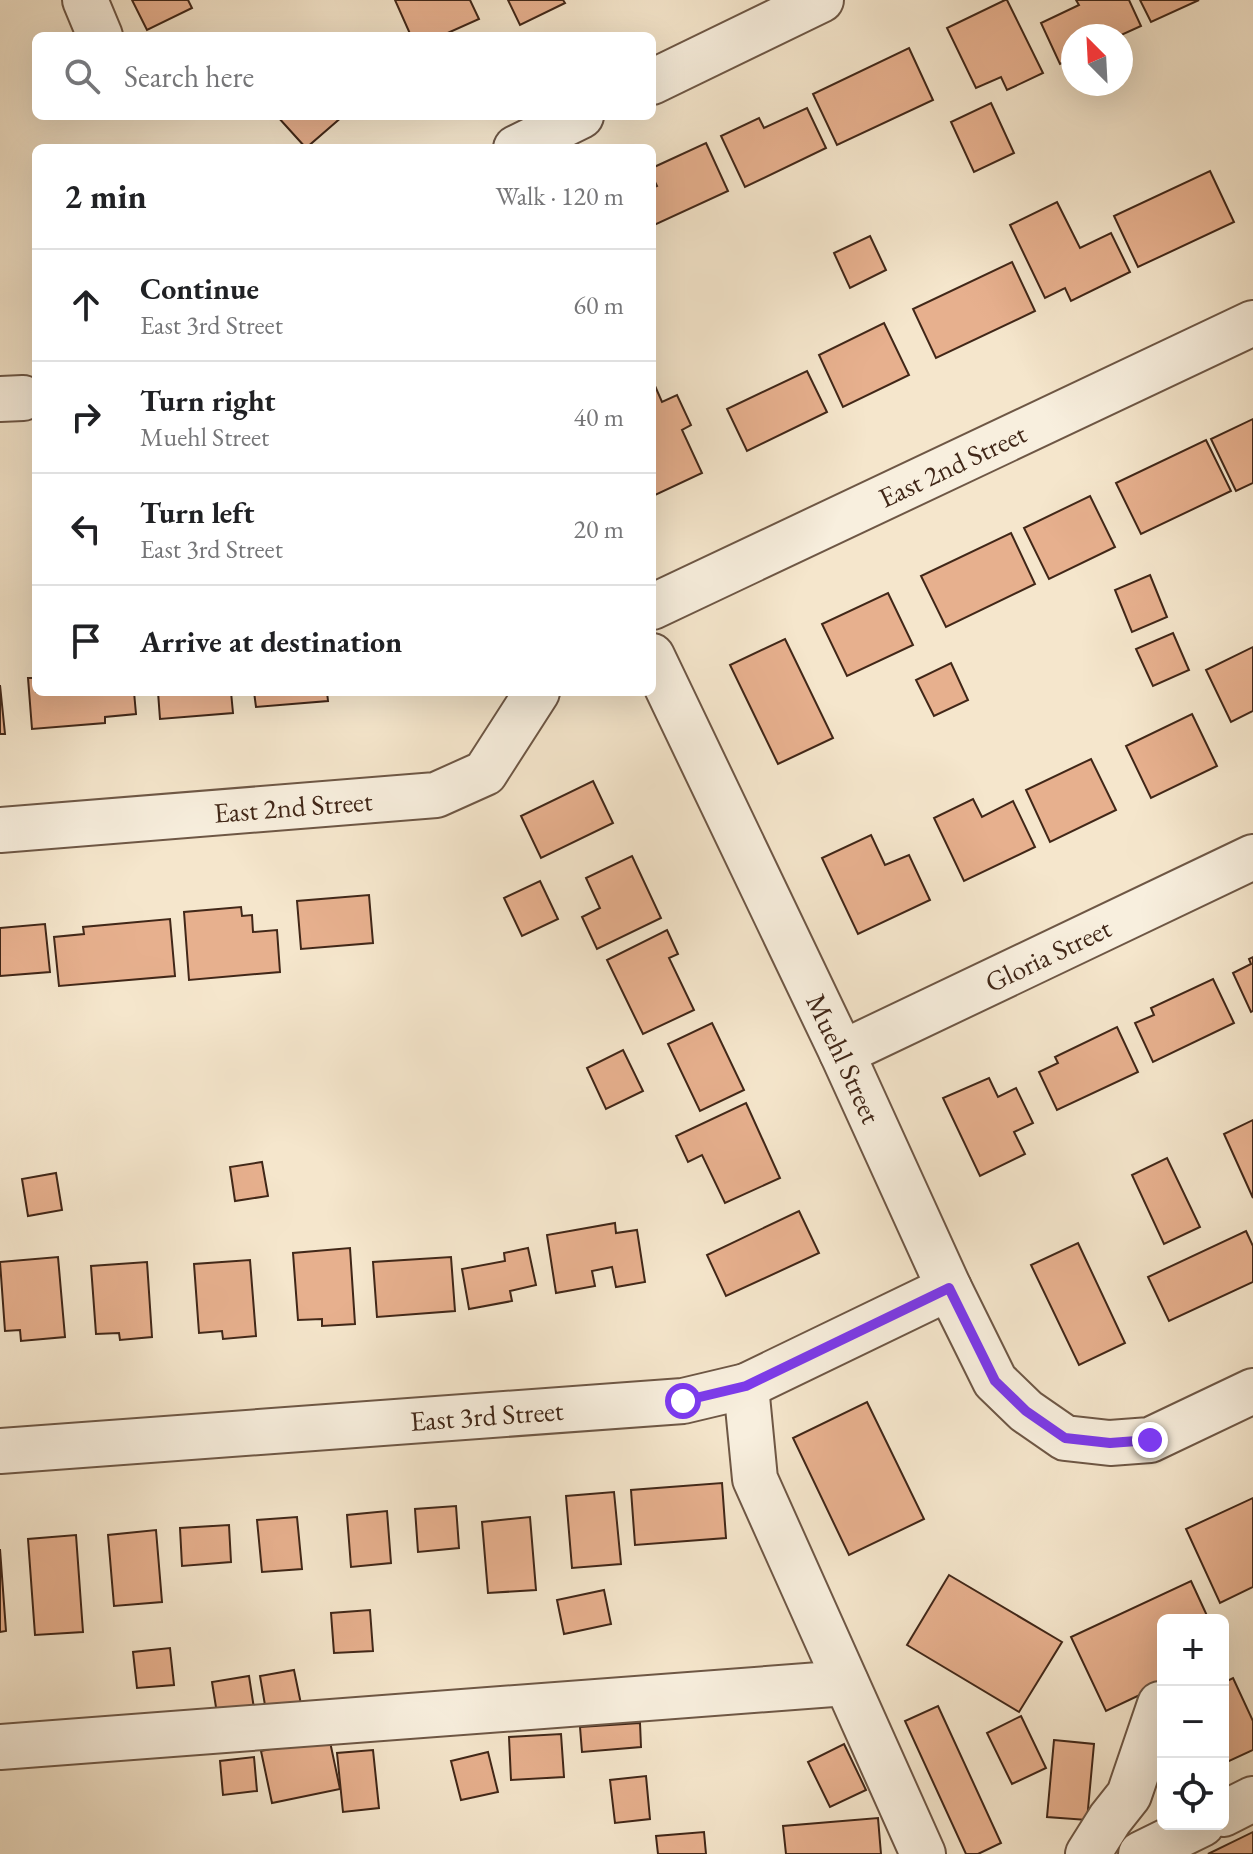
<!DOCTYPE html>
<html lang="en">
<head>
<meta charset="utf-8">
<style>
	:root { --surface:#fff; --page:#f6f6f6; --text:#202124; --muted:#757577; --line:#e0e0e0 }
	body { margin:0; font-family:"EB Garamond",serif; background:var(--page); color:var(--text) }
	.controls { position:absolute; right:24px; bottom:24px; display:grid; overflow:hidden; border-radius:12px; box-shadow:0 8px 32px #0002 }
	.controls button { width:72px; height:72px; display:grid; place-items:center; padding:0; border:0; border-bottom:2px solid var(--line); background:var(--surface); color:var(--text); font:40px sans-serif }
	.compass { position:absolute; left:1061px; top:24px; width:72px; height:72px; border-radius:50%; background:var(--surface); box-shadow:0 8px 32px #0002; rotate:336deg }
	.stop { position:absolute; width:24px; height:24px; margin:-18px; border:6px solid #7c3aed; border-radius:50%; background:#fff }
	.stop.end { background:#7c3aed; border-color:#fff; box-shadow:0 2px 8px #0008 }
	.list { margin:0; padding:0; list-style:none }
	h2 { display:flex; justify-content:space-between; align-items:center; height:104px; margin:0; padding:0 32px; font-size:34px }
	h2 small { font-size:26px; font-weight:400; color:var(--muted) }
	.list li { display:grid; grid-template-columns:52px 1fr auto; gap:24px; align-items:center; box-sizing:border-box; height:112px; padding:0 32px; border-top:2px solid var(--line) }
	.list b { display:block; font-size:30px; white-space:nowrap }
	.list p { margin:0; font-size:26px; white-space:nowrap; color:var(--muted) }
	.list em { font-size:26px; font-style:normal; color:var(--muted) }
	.icon { flex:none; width:44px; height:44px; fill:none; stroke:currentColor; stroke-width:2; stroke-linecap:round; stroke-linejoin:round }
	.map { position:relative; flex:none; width:1253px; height:1854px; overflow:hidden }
	.search { position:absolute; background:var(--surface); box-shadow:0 8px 32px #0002; left:32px; top:32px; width:624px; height:88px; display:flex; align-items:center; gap:20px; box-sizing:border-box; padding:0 28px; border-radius:12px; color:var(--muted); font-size:30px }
	.panel { position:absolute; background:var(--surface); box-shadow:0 8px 32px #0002; left:32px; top:144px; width:624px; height:552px; border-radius:12px }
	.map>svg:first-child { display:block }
</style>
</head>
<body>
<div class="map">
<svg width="1253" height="1854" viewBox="0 0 1253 1854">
	<rect width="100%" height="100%" fill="#f5e6cc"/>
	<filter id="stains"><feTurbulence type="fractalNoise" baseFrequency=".0025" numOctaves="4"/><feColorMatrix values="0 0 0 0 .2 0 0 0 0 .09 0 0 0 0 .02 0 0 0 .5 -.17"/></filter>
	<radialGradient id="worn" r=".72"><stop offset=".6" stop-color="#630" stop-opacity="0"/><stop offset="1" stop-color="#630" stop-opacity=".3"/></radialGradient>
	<g fill="#e7b08e" stroke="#412718" stroke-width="2">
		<polygon points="132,0 188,0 192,8 147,30"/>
		<polygon points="395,0 470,0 479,19 441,36 411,36"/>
		<polygon points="508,0 563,0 565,3 520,25"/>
		<polygon points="1005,0 1007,0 1043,73 1007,90 1001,77 976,88 947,28"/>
		<polygon points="1076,0 1129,0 1141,26 1119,36 1073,36 1073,58 1060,64 1041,23 1079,5"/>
		<polygon points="1140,0 1199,0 1151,22"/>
		<polygon points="909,48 933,100 837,145 813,94"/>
		<polygon points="991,103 1014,153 974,172 951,122"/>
		<polygon points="807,108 826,148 745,187 721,136 759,118 764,128"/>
		<polygon points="277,116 343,116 306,148"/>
		<polygon points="706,143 728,191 652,226 652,188 657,186 652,176 652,168"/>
		<polygon points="1210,171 1234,222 1138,267 1114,216"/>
		<polygon points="1057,202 1080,248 1111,233 1130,272 1071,301 1065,288 1045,298 1010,225"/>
		<polygon points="870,236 886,270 850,288 834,253"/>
		<polygon points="1012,262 1035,311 936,358 913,309"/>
		<polygon points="884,323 909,375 843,407 819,355"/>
		<polygon points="807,371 827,412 747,451 727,409"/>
		<polygon points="652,379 662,402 677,395 691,425 682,430 702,473 653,496"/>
		<polygon points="1253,419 1253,483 1236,491 1211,439"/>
		<polygon points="1206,440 1231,491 1141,534 1116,483"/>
		<polygon points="1090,496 1115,547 1049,579 1024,528"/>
		<polygon points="1011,533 1035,584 946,627 921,576"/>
		<polygon points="1150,575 1167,617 1132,632 1115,590"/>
		<polygon points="888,593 913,645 847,676 822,624"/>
		<polygon points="1173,633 1189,670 1153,686 1136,649"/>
		<polygon points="785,639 833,738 778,764 730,665"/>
		<polygon points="1253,647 1253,711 1231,722 1206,670"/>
		<polygon points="951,663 968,700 934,716 916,680"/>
		<polygon points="28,678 36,678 36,692 134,692 136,714 105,717 105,723 32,729"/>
		<polygon points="0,685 5,734 0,734"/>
		<polygon points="158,692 231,692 233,713 160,719"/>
		<polygon points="254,692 327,692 328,701 256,707"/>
		<polygon points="1192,714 1217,766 1151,798 1126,746"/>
		<polygon points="1091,759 1116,810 1050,842 1026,790"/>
		<polygon points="593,781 613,823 541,858 521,816"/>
		<polygon points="973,799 982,817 1013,801 1035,847 964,881 934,818"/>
		<polygon points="871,835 885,865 909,855 930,900 858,934 822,858"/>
		<polygon points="632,856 661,918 597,949 582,917 600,908 586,878"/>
		<polygon points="540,881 558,919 522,936 504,898"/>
		<polygon points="369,895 373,943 301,949 297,901"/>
		<polygon points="241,907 242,916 252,915 253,932 277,930 280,972 189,980 184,912"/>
		<polygon points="170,919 175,976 59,986 54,937 84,934 83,927"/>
		<polygon points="45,924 50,972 0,976 0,928"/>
		<polygon points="667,930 678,954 669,958 694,1010 643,1034 607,960"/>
		<polygon points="1253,957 1253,1011 1251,1012 1233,973 1251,964 1249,959"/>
		<polygon points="1213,979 1234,1023 1153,1062 1135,1023 1154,1015 1151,1008"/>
		<polygon points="712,1023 744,1090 700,1111 668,1044"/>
		<polygon points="1117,1027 1138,1072 1057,1110 1039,1072 1058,1063 1055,1057"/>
		<polygon points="623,1050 643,1091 606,1109 587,1068"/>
		<polygon points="989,1078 998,1097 1016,1088 1033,1123 1014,1132 1025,1154 980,1176 943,1098"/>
		<polygon points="746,1103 780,1178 725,1203 702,1155 688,1162 676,1136"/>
		<polygon points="1253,1120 1253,1198 1224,1134"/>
		<polygon points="1167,1158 1200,1227 1164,1244 1132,1175"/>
		<polygon points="262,1162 268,1196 235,1201 230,1167"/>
		<polygon points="56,1173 62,1210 28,1216 22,1179"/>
		<polygon points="799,1211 819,1253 726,1296 707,1255"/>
		<polygon points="615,1223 616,1233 637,1230 645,1282 616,1287 612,1267 592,1271 595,1286 556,1293 547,1235"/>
		<polygon points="1246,1231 1253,1246 1253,1282 1169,1321 1148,1277"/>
		<polygon points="1078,1243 1125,1343 1079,1365 1031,1265"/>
		<polygon points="350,1248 355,1324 322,1326 322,1319 298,1320 293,1253"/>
		<polygon points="528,1248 536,1285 510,1291 512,1301 469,1309 462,1269 505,1261 504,1253"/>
		<polygon points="58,1257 65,1337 21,1341 20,1330 5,1331 0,1262"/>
		<polygon points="451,1257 455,1311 377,1317 373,1262"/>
		<polygon points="250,1260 256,1336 223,1339 222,1331 199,1333 194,1264"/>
		<polygon points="147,1262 152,1337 120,1340 119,1333 96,1334 91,1266"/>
		<polygon points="867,1402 924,1519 849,1555 793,1438"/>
		<polygon points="722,1483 726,1538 635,1545 631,1490"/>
		<polygon points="614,1492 621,1564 572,1568 566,1496"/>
		<polygon points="1253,1498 1253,1587 1220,1603 1186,1529"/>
		<polygon points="456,1506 459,1548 418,1552 415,1509"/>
		<polygon points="387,1511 391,1563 351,1567 347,1515"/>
		<polygon points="297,1517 302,1569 262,1572 257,1520"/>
		<polygon points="530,1517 536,1590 488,1593 482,1522"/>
		<polygon points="229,1525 231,1562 182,1566 180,1528"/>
		<polygon points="156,1530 162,1602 114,1606 108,1535"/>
		<polygon points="76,1535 83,1632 35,1635 28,1539"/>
		<polygon points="0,1549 6,1631 0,1632"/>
		<polygon points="949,1575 1062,1642 1019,1712 907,1645"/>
		<polygon points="1191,1581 1209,1620 1163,1620 1163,1684 1106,1711 1071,1637"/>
		<polygon points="604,1590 611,1624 564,1634 557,1600"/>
		<polygon points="370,1610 373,1651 334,1653 331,1613"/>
		<polygon points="170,1648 174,1685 137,1688 133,1652"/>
		<polygon points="294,1670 301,1704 266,1711 260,1676"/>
		<polygon points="249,1676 255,1715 218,1720 212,1682"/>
		<polygon points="1233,1678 1253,1721 1253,1750 1227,1762 1223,1753 1223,1683"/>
		<polygon points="938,1706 1001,1843 978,1854 966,1854 905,1721"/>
		<polygon points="1021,1716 1046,1768 1012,1784 987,1733"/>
		<polygon points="640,1723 641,1747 582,1752 580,1727"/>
		<polygon points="561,1734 564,1777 511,1780 509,1737"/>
		<polygon points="329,1737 340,1789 272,1803 261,1751"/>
		<polygon points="1054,1740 1094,1744 1087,1820 1047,1817"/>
		<polygon points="844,1744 866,1790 830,1807 808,1762"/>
		<polygon points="373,1750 379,1808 343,1812 337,1753"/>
		<polygon points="488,1752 498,1792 461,1800 451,1761"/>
		<polygon points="254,1757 257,1791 223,1795 220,1761"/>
		<polygon points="646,1776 650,1819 615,1823 610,1780"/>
		<polygon points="878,1818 881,1854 786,1854 783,1826"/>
		<polygon points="704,1832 706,1854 658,1854 656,1836"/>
		<polygon points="1253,1832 1253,1854 1208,1854"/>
	</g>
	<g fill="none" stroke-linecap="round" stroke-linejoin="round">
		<g stroke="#6e5745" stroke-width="48">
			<g id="minor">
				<polyline points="85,0 100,36"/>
				<polyline points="652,82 821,0"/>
				<polyline points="516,148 581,116"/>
				<polyline points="0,399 23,398"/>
				<path id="s1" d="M652 607 1253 323"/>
				<path id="s2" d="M652 656 842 1053 949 1288 995 1381 1026 1411 1065 1438 1110 1443 1150 1440 1253 1391"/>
				<path id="s3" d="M0 830 436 795 485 773 537 692"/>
				<path id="s4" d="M842 1053 1253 857"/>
				<polyline points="746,1386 755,1479 923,1854"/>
				<path id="s5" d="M0 1451 683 1401 746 1386 949 1288"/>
				<polyline points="0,1747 846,1683"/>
				<polyline points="1223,1814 1253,1799"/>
				<polyline points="1088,1854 1110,1819 1129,1795 1160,1704"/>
				<polyline points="1141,1854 1202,1824"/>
			</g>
		</g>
		<use href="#minor" stroke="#f8efde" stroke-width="44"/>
	</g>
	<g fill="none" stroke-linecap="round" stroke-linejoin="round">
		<polyline stroke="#7c3aed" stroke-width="10" points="683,1401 746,1386 949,1288 995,1381 1026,1411 1065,1438 1110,1443 1150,1440"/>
	</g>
	<g text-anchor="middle" stroke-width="8" stroke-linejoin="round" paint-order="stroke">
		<g font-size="28" fill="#412718" stroke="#f8efde">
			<text dy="10" stroke="none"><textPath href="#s1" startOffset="332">East 2nd Street</textPath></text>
			<text dy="10" stroke="none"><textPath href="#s3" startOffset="294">East 2nd Street</textPath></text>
			<text dy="10" stroke="none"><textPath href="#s4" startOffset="228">Gloria Street</textPath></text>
			<text dy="10" stroke="none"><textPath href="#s2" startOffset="446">Muehl Street</textPath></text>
			<text dy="10" stroke="none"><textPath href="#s5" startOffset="488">East 3rd Street</textPath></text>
		</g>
	</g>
	<rect width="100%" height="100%" filter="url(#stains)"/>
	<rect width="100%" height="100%" fill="url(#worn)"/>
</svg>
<div class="controls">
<button>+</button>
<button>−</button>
<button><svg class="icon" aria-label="locate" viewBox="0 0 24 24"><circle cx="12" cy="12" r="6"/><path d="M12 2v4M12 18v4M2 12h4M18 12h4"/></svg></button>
</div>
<svg class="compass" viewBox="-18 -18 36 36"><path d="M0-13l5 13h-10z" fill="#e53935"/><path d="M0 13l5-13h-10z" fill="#757577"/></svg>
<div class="stop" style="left:683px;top:1401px"></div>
<div class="stop end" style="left:1150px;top:1440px"></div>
<div class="search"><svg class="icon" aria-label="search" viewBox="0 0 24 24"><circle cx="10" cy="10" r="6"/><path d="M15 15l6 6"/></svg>Search here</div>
<section class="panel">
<h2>2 min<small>Walk · 120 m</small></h2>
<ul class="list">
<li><svg class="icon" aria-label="ahead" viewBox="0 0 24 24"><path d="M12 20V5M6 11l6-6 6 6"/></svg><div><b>Continue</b><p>East 3rd Street</p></div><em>60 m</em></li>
<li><svg class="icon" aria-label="right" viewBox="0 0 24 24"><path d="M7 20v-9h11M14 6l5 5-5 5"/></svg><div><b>Turn right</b><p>Muehl Street</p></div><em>40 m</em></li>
<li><svg class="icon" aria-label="left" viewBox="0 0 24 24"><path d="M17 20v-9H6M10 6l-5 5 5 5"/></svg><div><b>Turn left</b><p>East 3rd Street</p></div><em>20 m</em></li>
<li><svg class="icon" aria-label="arrive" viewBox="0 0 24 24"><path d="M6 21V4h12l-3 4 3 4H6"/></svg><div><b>Arrive at destination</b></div></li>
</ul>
</section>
</div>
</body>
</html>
